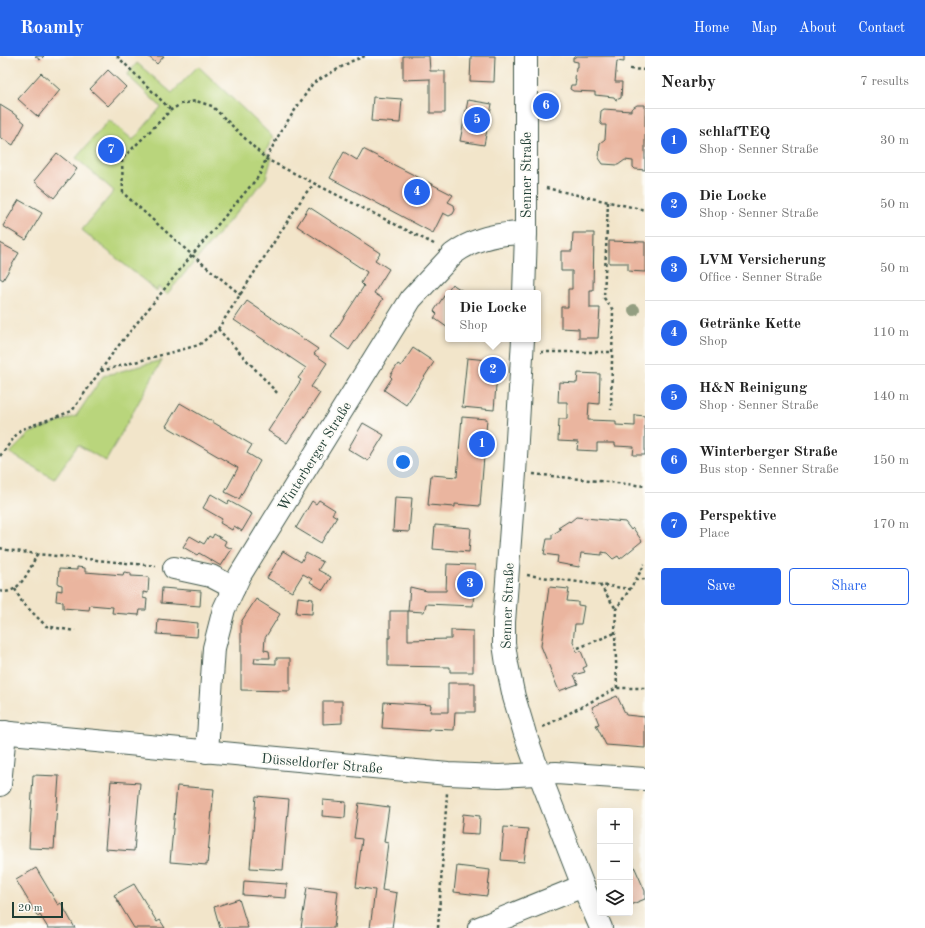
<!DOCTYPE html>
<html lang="en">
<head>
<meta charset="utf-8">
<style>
	:root { --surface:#fff; --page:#f2f2f2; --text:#222; --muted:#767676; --line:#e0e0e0; --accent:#2563eb }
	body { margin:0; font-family:"Old Standard TT",serif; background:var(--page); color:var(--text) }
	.controls { position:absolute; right:12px; bottom:12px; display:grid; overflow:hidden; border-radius:4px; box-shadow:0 4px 16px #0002 }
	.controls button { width:36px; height:36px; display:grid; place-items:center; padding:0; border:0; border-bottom:1px solid var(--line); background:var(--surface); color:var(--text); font:20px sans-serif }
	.scale { position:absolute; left:12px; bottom:10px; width:51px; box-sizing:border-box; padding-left:4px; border:2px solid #1f3d34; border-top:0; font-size:11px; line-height:14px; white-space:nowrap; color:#1f3d34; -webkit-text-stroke:3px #fdfcf7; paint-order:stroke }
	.you { position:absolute; left:403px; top:406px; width:14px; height:14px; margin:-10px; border:3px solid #fff; border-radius:50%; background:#1a73e8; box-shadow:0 0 0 6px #1a73e833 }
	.badge { display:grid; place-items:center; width:26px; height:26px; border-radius:50%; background:var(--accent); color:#fff; font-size:13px; font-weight:700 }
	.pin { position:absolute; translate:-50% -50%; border:2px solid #fff; box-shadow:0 1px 4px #0006 }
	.popup { position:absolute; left:445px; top:234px; width:96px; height:52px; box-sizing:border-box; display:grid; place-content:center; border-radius:4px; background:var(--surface); filter:drop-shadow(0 1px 3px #0005); font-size:13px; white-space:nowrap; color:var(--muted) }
	.popup b { font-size:15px; color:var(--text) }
	.popup::after { content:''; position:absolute; left:50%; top:100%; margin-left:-8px; border:8px solid transparent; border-top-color:var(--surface) }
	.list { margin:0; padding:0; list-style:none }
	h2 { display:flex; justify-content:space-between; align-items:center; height:52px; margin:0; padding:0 16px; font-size:17px }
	h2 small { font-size:13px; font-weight:400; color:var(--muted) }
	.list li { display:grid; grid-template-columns:26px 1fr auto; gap:12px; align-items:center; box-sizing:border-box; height:64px; padding:0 16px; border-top:1px solid var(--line) }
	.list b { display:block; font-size:15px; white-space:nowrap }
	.list p { margin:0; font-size:13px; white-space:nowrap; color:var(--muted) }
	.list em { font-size:13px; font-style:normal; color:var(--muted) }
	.actions { display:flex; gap:8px; padding:12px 16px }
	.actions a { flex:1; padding:9px 0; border:1px solid var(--accent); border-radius:4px; text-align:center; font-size:14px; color:var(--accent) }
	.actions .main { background:var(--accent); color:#fff }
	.icon { flex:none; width:22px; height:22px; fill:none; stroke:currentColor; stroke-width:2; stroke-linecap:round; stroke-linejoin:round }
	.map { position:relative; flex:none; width:645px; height:872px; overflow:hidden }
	header { display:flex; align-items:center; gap:24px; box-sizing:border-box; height:56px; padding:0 20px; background:var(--accent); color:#fff }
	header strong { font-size:19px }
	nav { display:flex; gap:22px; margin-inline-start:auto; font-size:14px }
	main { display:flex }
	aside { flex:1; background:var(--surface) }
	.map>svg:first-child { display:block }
</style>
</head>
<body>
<header>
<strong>Roamly</strong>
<nav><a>Home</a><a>Map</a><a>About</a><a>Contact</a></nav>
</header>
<main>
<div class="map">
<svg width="645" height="872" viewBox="0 0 645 872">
	<rect width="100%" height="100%" fill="#fdfcf7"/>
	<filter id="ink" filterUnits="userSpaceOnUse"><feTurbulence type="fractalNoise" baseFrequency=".025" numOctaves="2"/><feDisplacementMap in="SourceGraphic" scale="8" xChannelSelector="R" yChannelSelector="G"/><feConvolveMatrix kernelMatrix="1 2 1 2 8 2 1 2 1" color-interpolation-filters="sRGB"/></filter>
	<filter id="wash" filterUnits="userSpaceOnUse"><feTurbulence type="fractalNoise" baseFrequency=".012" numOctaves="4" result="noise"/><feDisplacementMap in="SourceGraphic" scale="16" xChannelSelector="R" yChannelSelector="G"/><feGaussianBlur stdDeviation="0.9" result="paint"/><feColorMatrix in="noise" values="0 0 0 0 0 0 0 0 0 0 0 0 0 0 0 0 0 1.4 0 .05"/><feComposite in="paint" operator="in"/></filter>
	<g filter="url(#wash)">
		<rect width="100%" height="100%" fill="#f2e5ca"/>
		<g fill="#b9d57b" stroke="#6c8958">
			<polygon points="137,7 172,37 198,10 273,81 265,97 272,101 266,122 167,238 158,231 157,235 82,174 114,135 76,102 109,64 133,84 161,51 127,19"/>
			<polygon points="162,304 106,405 78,389 54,423 10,397 30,377 76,360 103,320"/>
		</g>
		<g id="blocks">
			<g fill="#eab59f">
				<polygon points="35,0 44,0 40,4"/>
				<polygon points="148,0 164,0 157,8"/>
				<polygon points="403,0 429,0 430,15 445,15 445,57 430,57 430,23 403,24"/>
				<polygon points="471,0 495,0 494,26 470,25"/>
				<polygon points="577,0 624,0 624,6 617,5 615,26 622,26 621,42 616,44 614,41 595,39 595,36 573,35 570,33 571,29 575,29 576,24 575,24 576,11 578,11 578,6 573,5 573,2"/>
				<polygon points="108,14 126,31 108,50 90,33"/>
				<polygon points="41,17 60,34 38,61 18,43"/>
				<polygon points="373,41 402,43 400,67 371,65"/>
				<polygon points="468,44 492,48 484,89 460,85"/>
				<polygon points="0,49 13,57 25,67 13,89 0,81"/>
				<polygon points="637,49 645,49 645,114 635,113 633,111 633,105 625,104 618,109 603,108 599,102 600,87 605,83 606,69 602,69 600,66 601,55 604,53 631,55 631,53"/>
				<polygon points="363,93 453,139 448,146 454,149 455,154 453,158 449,160 443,157 433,177 330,122 344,96 357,104"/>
				<polygon points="57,97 77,113 54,142 34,125"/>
				<polygon points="19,144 42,157 26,184 3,170"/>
				<polygon points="309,151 380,197 375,204 389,213 374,237 383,243 349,294 331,281 364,230 361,227 367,216 297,170"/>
				<polygon points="573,177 594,177 593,234 590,234 590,252 600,252 598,282 579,282 579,273 561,272 561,251 568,251 568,233 572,233 572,215 561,215 561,195 572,195"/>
				<polygon points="609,185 645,186 645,216 628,215 628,207 609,207"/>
				<polygon points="0,187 19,197 3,224 0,222"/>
				<polygon points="452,228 466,237 448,237 448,272 434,262 437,258 434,255"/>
				<polygon points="247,245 318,293 314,298 327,307 311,331 320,337 287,387 268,375 301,324 298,322 306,312 234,264"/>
				<polygon points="413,292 434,306 406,349 384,334 392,322 390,320 398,308 401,310"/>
				<polygon points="467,302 498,305 494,354 462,351"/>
				<polygon points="578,317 600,318 599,348 589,347 588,364 616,365 616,369 635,370 635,359 645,360 645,399 633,399 634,391 615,390 615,387 597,387 597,395 577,394 578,386 558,385 559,363 567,363 567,346 558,346 559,326 577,327"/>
				<polygon points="180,347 252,389 247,397 260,405 239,443 225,436 238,412 166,370"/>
				<polygon points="462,361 487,363 480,450 455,448 455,451 428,449 431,419 457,421"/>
				<polygon points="363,367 384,379 368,405 348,393"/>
				<polygon points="211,438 228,448 229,445 252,458 242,475 234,470 232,474 220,467 222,463 203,452"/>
				<polygon points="395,441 412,442 409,476 393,475"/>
				<polygon points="319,444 335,454 332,458 337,461 321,487 296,472 312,445 316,448"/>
				<polygon points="576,461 625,466 631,474 633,472 642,485 620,503 618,500 613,503 607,497 602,496 602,499 581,497 579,511 557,507 558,500 544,498 547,483 552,483 552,479 561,473 558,472 569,465 570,466"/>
				<polygon points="435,469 471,472 469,496 433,493"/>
				<polygon points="214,478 226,485 224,489 232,493 221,510 199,497 197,499 183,491 190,480 204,488 209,480 212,482"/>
				<polygon points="283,495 301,506 306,497 323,506 318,514 331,521 323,534 310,526 312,523 303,518 292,536 267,522"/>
				<polygon points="447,508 475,509 473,550 426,548 424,556 408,555 408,584 451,583 451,574 473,575 473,616 450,616 450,611 388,610 388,582 390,582 390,555 408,555 410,531 427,535 446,535"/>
				<polygon points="77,511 85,512 85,516 123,519 124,516 131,517 131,520 149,521 148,537 143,536 143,542 147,543 146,554 140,554 139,559 112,557 113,551 90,549 89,554 63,552 63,546 56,545 57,534 62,535 62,529 58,528 59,513 77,514"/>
				<polygon points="549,531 569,533 567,545 578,546 578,549 584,550 581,568 575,568 573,586 577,596 581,595 587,610 583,612 585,616 574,619 578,628 559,635 541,590"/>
				<polygon points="162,532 201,535 200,550 161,547"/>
				<polygon points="298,541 313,543 312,558 296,557"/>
				<polygon points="256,543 280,558 265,582 264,594 269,595 270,602 255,602 254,607 276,608 276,602 290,602 290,635 241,634 241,566"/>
				<polygon points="158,563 198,567 197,581 157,578"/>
				<polygon points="448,627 475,627 475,656 455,656 454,674 429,673 429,675 382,672 384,646 431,649 430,656 448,656"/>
				<polygon points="617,640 626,659 645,661 645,692 606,689 596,669 599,668 592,651"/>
				<polygon points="323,645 342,645 342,667 323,668"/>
				<polygon points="33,719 59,720 54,793 29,792"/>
				<polygon points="111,725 140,727 134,795 105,793"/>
				<polygon points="177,730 214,733 207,809 170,806"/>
				<polygon points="256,740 289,743 283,814 250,812"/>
				<polygon points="323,744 346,746 345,762 322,760"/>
				<polygon points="359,747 389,751 384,786 388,787 382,834 397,837 392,872 370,872 375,834 356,831 362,783 354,782"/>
				<polygon points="463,758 480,760 479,778 461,777"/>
				<polygon points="504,771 528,773 524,806 501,804"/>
				<polygon points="630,801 645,835 645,843 630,849"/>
				<polygon points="457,810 490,814 487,840 454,836"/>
				<polygon points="36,812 58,849 61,847 75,872 48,872 40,859 38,861 16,824"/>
				<polygon points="244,825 287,828 286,842 243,839"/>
				<polygon points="134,828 157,866 160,864 165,872 134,872 114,839"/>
				<polygon points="307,831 338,835 334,872 301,872"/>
				<polygon points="239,843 248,872 220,872 214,851"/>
			</g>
		</g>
	</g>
	<g filter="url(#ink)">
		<use href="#blocks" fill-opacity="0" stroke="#3f564a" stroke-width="1"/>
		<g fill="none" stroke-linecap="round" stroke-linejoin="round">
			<g stroke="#3f564a" stroke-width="24">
				<g id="minor">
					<polyline points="524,237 526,177 526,0"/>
					<polyline points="523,283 515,417 504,566 504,588 507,608 514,641 525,678 539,717 583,830 601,872"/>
					<polyline points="174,512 211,520 234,532"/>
					<polyline points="0,676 448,718 499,720 556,717 645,723"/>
					<path d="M207 696 214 592 224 553 240 519 411 243 453 198C474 182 500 177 526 177"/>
					<polyline points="0,729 5,676"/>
					<polyline points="479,872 583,830"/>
				</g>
			</g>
			<g stroke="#3f564a" stroke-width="2.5" stroke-dasharray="3 3" stroke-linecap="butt">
				<polyline points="117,0 171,54"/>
				<polyline points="630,13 645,14"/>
				<polyline points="546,132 645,154"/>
				<polyline points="608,146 604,242 613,254 611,354"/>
				<polyline points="241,239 192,199 123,137 122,103 171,54 181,48 196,45 212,50 266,103 436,189"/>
				<polyline points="218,273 279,339"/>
				<polyline points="541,296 612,296"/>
				<polyline points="101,315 199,289 218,273 305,138 315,127"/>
				<polyline points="0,400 20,374 72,355 115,294 192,199 259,120 266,103 281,75 313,27 352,5 365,0"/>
				<polyline points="533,418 645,430"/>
				<polyline points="0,492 7,494 37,498 156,510"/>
				<polyline points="527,519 630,533"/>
				<polyline points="636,524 645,523"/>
				<polyline points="600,529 616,553"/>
				<polyline points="15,533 22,546 46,570 75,575"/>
				<path d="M0 535C19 541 31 511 37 498"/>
				<polyline points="578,592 615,577"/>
				<polyline points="617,632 615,577 616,553 630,533 645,508"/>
				<polyline points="543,671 617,632 645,632"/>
				<polyline points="438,872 447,737"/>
			</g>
			<use href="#minor" stroke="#fff" stroke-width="22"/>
		</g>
		<circle fill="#939e81" cx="634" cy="254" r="6"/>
	</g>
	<g text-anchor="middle" stroke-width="4" stroke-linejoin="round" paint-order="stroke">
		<g font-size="14" fill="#1f3d34" stroke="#fdfcf7">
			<text transform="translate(526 119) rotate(-90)" y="5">Senner Straße</text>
			<text transform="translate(314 400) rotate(-58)" y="5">Winterberger Straße</text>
			<text transform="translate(507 550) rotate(-88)" y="5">Senner Straße</text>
			<text transform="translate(322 707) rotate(5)" y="5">Düsseldorfer Straße</text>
		</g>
	</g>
</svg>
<div class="controls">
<button>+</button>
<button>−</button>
<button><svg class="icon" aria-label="layers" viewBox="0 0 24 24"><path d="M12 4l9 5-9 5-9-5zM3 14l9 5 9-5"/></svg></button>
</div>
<div class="scale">20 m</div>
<div class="you"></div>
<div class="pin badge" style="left:482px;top:388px">1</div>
<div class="pin badge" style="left:493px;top:314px">2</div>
<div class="popup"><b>Die Locke</b>Shop</div>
<div class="pin badge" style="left:470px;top:528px">3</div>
<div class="pin badge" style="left:417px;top:136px">4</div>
<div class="pin badge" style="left:477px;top:64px">5</div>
<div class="pin badge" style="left:546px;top:50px">6</div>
<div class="pin badge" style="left:111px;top:94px">7</div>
</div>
<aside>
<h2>Nearby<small>7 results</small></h2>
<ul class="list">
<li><span class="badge">1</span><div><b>schlafTEQ</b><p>Shop · Senner Straße</p></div><em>30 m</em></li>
<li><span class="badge">2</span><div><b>Die Locke</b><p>Shop · Senner Straße</p></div><em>50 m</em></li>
<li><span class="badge">3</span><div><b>LVM Versicherung</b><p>Office · Senner Straße</p></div><em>50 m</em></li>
<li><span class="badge">4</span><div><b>Getränke Kette</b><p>Shop</p></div><em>110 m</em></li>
<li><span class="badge">5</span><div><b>H&amp;N Reinigung</b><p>Shop · Senner Straße</p></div><em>140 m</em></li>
<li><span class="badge">6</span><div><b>Winterberger Straße</b><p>Bus stop · Senner Straße</p></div><em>150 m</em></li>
<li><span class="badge">7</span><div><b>Perspektive</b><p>Place</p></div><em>170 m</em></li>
</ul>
<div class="actions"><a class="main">Save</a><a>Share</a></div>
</aside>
</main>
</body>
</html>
